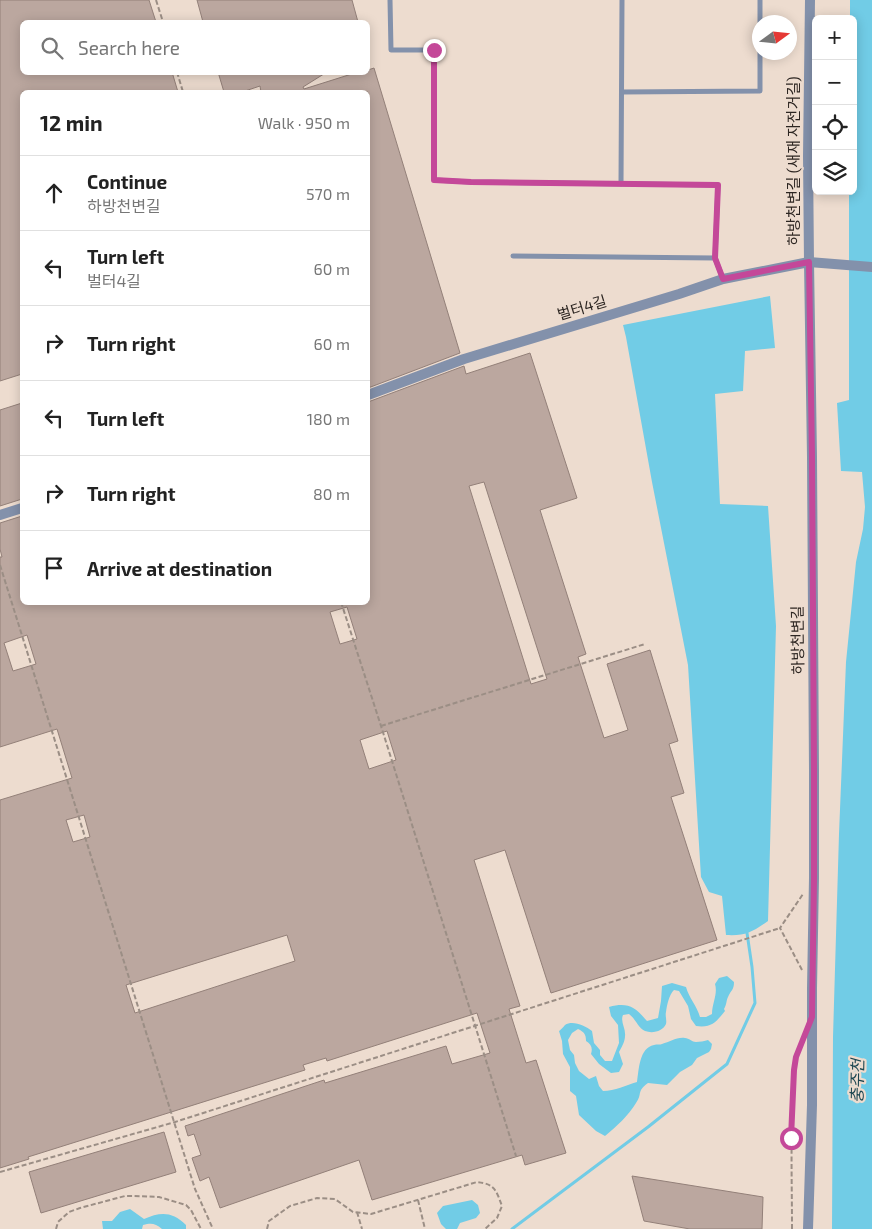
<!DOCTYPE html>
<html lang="en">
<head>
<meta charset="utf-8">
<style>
	:root { --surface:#fff; --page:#f6f6f6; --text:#222; --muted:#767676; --line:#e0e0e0 }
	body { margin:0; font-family:"Exo 2","Noto Sans KR",sans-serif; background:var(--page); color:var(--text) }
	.controls { position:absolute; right:15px; top:15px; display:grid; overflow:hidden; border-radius:8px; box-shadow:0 2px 12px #0003 }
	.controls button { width:45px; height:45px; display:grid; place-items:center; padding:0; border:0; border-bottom:1px solid var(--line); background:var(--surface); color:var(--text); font:25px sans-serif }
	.compass { position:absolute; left:752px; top:15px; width:45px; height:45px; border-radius:50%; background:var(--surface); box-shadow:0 2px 12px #0003; rotate:75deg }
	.stop { position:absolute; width:15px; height:15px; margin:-11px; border:4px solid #c44899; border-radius:50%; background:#fff }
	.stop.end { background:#c44899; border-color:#fff; box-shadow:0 1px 5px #0008 }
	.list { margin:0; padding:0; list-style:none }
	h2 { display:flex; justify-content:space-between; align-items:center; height:65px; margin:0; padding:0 20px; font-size:21px }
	h2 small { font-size:16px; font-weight:400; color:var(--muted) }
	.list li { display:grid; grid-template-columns:32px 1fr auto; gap:15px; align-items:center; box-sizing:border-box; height:75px; padding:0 20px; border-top:1px solid var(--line) }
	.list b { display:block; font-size:19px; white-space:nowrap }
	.list p { margin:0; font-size:16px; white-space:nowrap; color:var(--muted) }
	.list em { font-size:16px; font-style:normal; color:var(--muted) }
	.icon { flex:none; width:28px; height:28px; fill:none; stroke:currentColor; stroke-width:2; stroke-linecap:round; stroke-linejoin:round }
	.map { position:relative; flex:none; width:872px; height:1229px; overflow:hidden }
	.search { position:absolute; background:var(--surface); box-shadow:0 2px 12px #0003; left:20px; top:20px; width:350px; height:55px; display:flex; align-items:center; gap:12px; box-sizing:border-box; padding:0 18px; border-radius:8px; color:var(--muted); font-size:19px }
	.panel { position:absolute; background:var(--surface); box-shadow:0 2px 12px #0003; left:20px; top:90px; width:350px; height:515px; border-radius:8px }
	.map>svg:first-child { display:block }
</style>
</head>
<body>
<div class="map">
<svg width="872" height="1229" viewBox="0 0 872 1229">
	<rect width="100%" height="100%" fill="#eddccf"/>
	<g fill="#71cce6">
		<polygon points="850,0 872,0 872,1229 832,1229 833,1037 839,834 846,662 856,562 863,529 865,507 862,472 841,471 837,403 849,400 849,191 853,191 853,19 850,19"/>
		<path d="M770 296 775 348 745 351 743 391 715 394 720 504 768 506 776 626 768 921C752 932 746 936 726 935L722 896 709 892 701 877 688 665 652 482 626 337 623 325Z"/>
		<path d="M727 976 734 982C734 990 731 990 728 997 726 1001 727 1004 724 1009L725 1011C716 1022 712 1028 696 1026L691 1019 688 1006 679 991 674 990C669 995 667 1005 666 1012 665 1016 667 1020 666 1024 663 1031 653 1034 645 1031 638 1028 636 1019 629 1014L623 1015C620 1022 626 1028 625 1036 625 1041 622 1047 619 1052L623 1064 619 1072 611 1073 599 1064 591 1054C593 1048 591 1044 586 1041 586 1034 584 1032 578 1029L572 1033 568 1040 570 1050 574 1055 575 1063 579 1071 589 1079 596 1076 599 1086 603 1091C615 1091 626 1085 637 1082 639 1070 639 1048 654 1045 657 1044 660 1045 662 1044 670 1042 676 1037 685 1038 689 1038 692 1042 696 1042 699 1042 705 1041 708 1040L712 1044 711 1049 709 1052 697 1058 692 1065 680 1072 667 1085 648 1083C636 1092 643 1093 636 1103 628 1116 617 1126 605 1136L596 1131 579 1115 576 1096 570 1091V1067L563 1054 562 1041 559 1031C560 1031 565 1025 565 1025 573 1020 585 1026 592 1031L594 1043 600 1050V1055L605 1061H612L619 1043 618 1025 611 1016 609 1007C628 1002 635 1007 647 1021L658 1018 661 1001 662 986 672 983 686 987C689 998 697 1006 700 1017H706L712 1014C712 1003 718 994 715 984L719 978Z"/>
		<polygon points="472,1200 478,1205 480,1213 476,1218 460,1223 457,1229 446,1229 441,1224 437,1213 443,1206"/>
		<path d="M130 1209 144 1219C160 1212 172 1211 186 1225V1229H162C155 1223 151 1223 143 1225L142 1229H103L102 1221H112L120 1212Z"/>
	</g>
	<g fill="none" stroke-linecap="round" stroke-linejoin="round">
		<polyline stroke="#71cce6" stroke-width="3" points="512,1229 648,1127 727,1064 755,1003 752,967 747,933"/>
	</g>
	<g fill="#bba79f" stroke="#938079" fill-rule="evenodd">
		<polygon points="0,0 149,0 156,22 22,22 22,72 172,72 178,92 22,92 22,374 0,381"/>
		<polygon points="197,0 352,0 358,22 203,22"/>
		<polygon points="374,68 460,353 368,388 368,92 261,92 260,86 242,92 224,92 218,72 327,72 303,87 304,89 358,72 368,72 368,70"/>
		<path d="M530 353 577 498 540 510 586 654 578 657 604 738 628 730 607 664 650 650 678 741 669 744 684 793 671 797 717 940 551 993 505 850 474 860 520 1006 509 1009 526 1063 536 1060 566 1153 525 1165 522 1155 372 1200 359 1160 220 1208 209 1177 200 1181 192 1158 201 1155 194 1134 188 1136 185 1126 324 1080 325 1083 446 1046 452 1064 490 1053 477 1013 327 1061 326 1058 303 1065 305 1070 28 1157 29 1159 0 1168V800L72 778 57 729 0 747V557H2L0 549V523L22 516V602H368V402L464 366 466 374ZM484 482 547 679 531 684 469 486ZM347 607 357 639 340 644 330 612ZM27 635 36 664 13 671 4 643ZM387 731 396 760 369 769 360 740ZM84 815 90 837 73 842 66 820ZM287 935 295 961 135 1013 126 985Z"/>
		<polygon points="22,403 22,499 0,506 0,410"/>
		<polygon points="164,1132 176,1172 41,1213 29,1172"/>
		<polygon points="632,1176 763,1197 762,1229 690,1229 644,1221"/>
	</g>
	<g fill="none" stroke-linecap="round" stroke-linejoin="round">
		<g stroke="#9b8e85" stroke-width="2" stroke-dasharray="5 2.5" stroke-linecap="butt">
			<polyline points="156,0 163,22"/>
			<polyline points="177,72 183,92"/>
			<polyline points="0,565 195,1189 213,1229"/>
			<polyline points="341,602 381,726 516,1156"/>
			<polyline points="381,726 645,644"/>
			<polyline points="802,970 780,928 803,894"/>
			<polyline points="0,1172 175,1122 780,928"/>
			<polyline points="418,1200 425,1229"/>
			<polyline points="357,1212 362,1229"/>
			<polyline points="56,1229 58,1222 69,1212 80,1208 125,1196 134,1196 159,1197 186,1205 191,1210 201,1229"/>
			<path d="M267 1229 269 1221 290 1206 317 1198 335 1199 353 1212 371 1214 477 1182C495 1184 496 1190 502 1206L497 1218 485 1229"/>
			<path d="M792 1229C792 1193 791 1157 792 1122 792 1093 791 1070 801 1042"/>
		</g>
		<g stroke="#8391ab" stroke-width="5">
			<polyline points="390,0 391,50 434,50 434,180 471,182 718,185 715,258 723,279"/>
			<polyline points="760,22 760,0"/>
			<polyline points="622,92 760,91 760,52"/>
			<polyline points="621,184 622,0"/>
			<polyline points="513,256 715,258"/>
		</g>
		<g stroke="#8391ab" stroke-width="10">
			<polyline points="368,395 464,359 679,294 723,279 809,262 872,267"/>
			<polyline points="0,515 22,508"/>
			<polyline points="808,1229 812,1105 812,988 814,878 814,770 812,457 809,262 808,156 810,0"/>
		</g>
	</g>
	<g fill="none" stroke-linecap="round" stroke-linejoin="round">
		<polyline stroke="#c44899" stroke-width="6" points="434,50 434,180 471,182 718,185 715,258 723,279 809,262 812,457 814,770 814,878 812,1017 796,1057 794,1070 791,1138"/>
	</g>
	<g text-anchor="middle" stroke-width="4.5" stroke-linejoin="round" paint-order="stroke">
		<g font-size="15" fill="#2c2521" stroke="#eddccf">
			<text transform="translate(794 161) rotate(-90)" y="5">하방천변길 (새재 자전거길)</text>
			<text transform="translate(582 308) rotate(-17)" y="5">벌터4길</text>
			<text transform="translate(798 640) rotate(-91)" y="5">하방천변길</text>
		</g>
		<g font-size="16" font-style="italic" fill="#1c4550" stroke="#eddccf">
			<text transform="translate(857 1081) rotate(-89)" y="6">충주천</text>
		</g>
	</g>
</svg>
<div class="controls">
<button>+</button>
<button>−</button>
<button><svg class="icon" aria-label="locate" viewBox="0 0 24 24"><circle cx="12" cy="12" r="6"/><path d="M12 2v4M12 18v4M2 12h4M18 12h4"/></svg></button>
<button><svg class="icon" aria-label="layers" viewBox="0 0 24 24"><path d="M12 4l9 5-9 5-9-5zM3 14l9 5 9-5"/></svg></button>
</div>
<svg class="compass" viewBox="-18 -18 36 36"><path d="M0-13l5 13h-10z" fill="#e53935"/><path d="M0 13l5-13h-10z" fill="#767676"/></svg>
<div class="stop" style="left:791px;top:1138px"></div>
<div class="stop end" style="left:434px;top:50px"></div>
<div class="search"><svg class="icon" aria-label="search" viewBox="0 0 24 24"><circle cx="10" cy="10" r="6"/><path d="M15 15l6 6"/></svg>Search here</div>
<section class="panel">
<h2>12 min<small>Walk · 950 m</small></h2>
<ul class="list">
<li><svg class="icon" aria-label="ahead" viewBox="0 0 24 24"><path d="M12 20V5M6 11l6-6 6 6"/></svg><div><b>Continue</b><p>하방천변길</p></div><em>570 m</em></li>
<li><svg class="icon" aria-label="left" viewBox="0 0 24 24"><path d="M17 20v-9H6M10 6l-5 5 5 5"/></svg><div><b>Turn left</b><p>벌터4길</p></div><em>60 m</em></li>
<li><svg class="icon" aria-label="right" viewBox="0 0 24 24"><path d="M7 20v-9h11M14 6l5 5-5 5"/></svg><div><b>Turn right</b></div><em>60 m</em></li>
<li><svg class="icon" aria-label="left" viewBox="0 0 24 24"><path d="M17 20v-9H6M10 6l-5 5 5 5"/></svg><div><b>Turn left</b></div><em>180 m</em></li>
<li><svg class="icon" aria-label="right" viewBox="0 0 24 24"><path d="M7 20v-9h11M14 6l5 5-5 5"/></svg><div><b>Turn right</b></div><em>80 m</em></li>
<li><svg class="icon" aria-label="arrive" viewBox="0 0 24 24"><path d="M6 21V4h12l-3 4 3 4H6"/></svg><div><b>Arrive at destination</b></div></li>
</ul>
</section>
</div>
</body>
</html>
